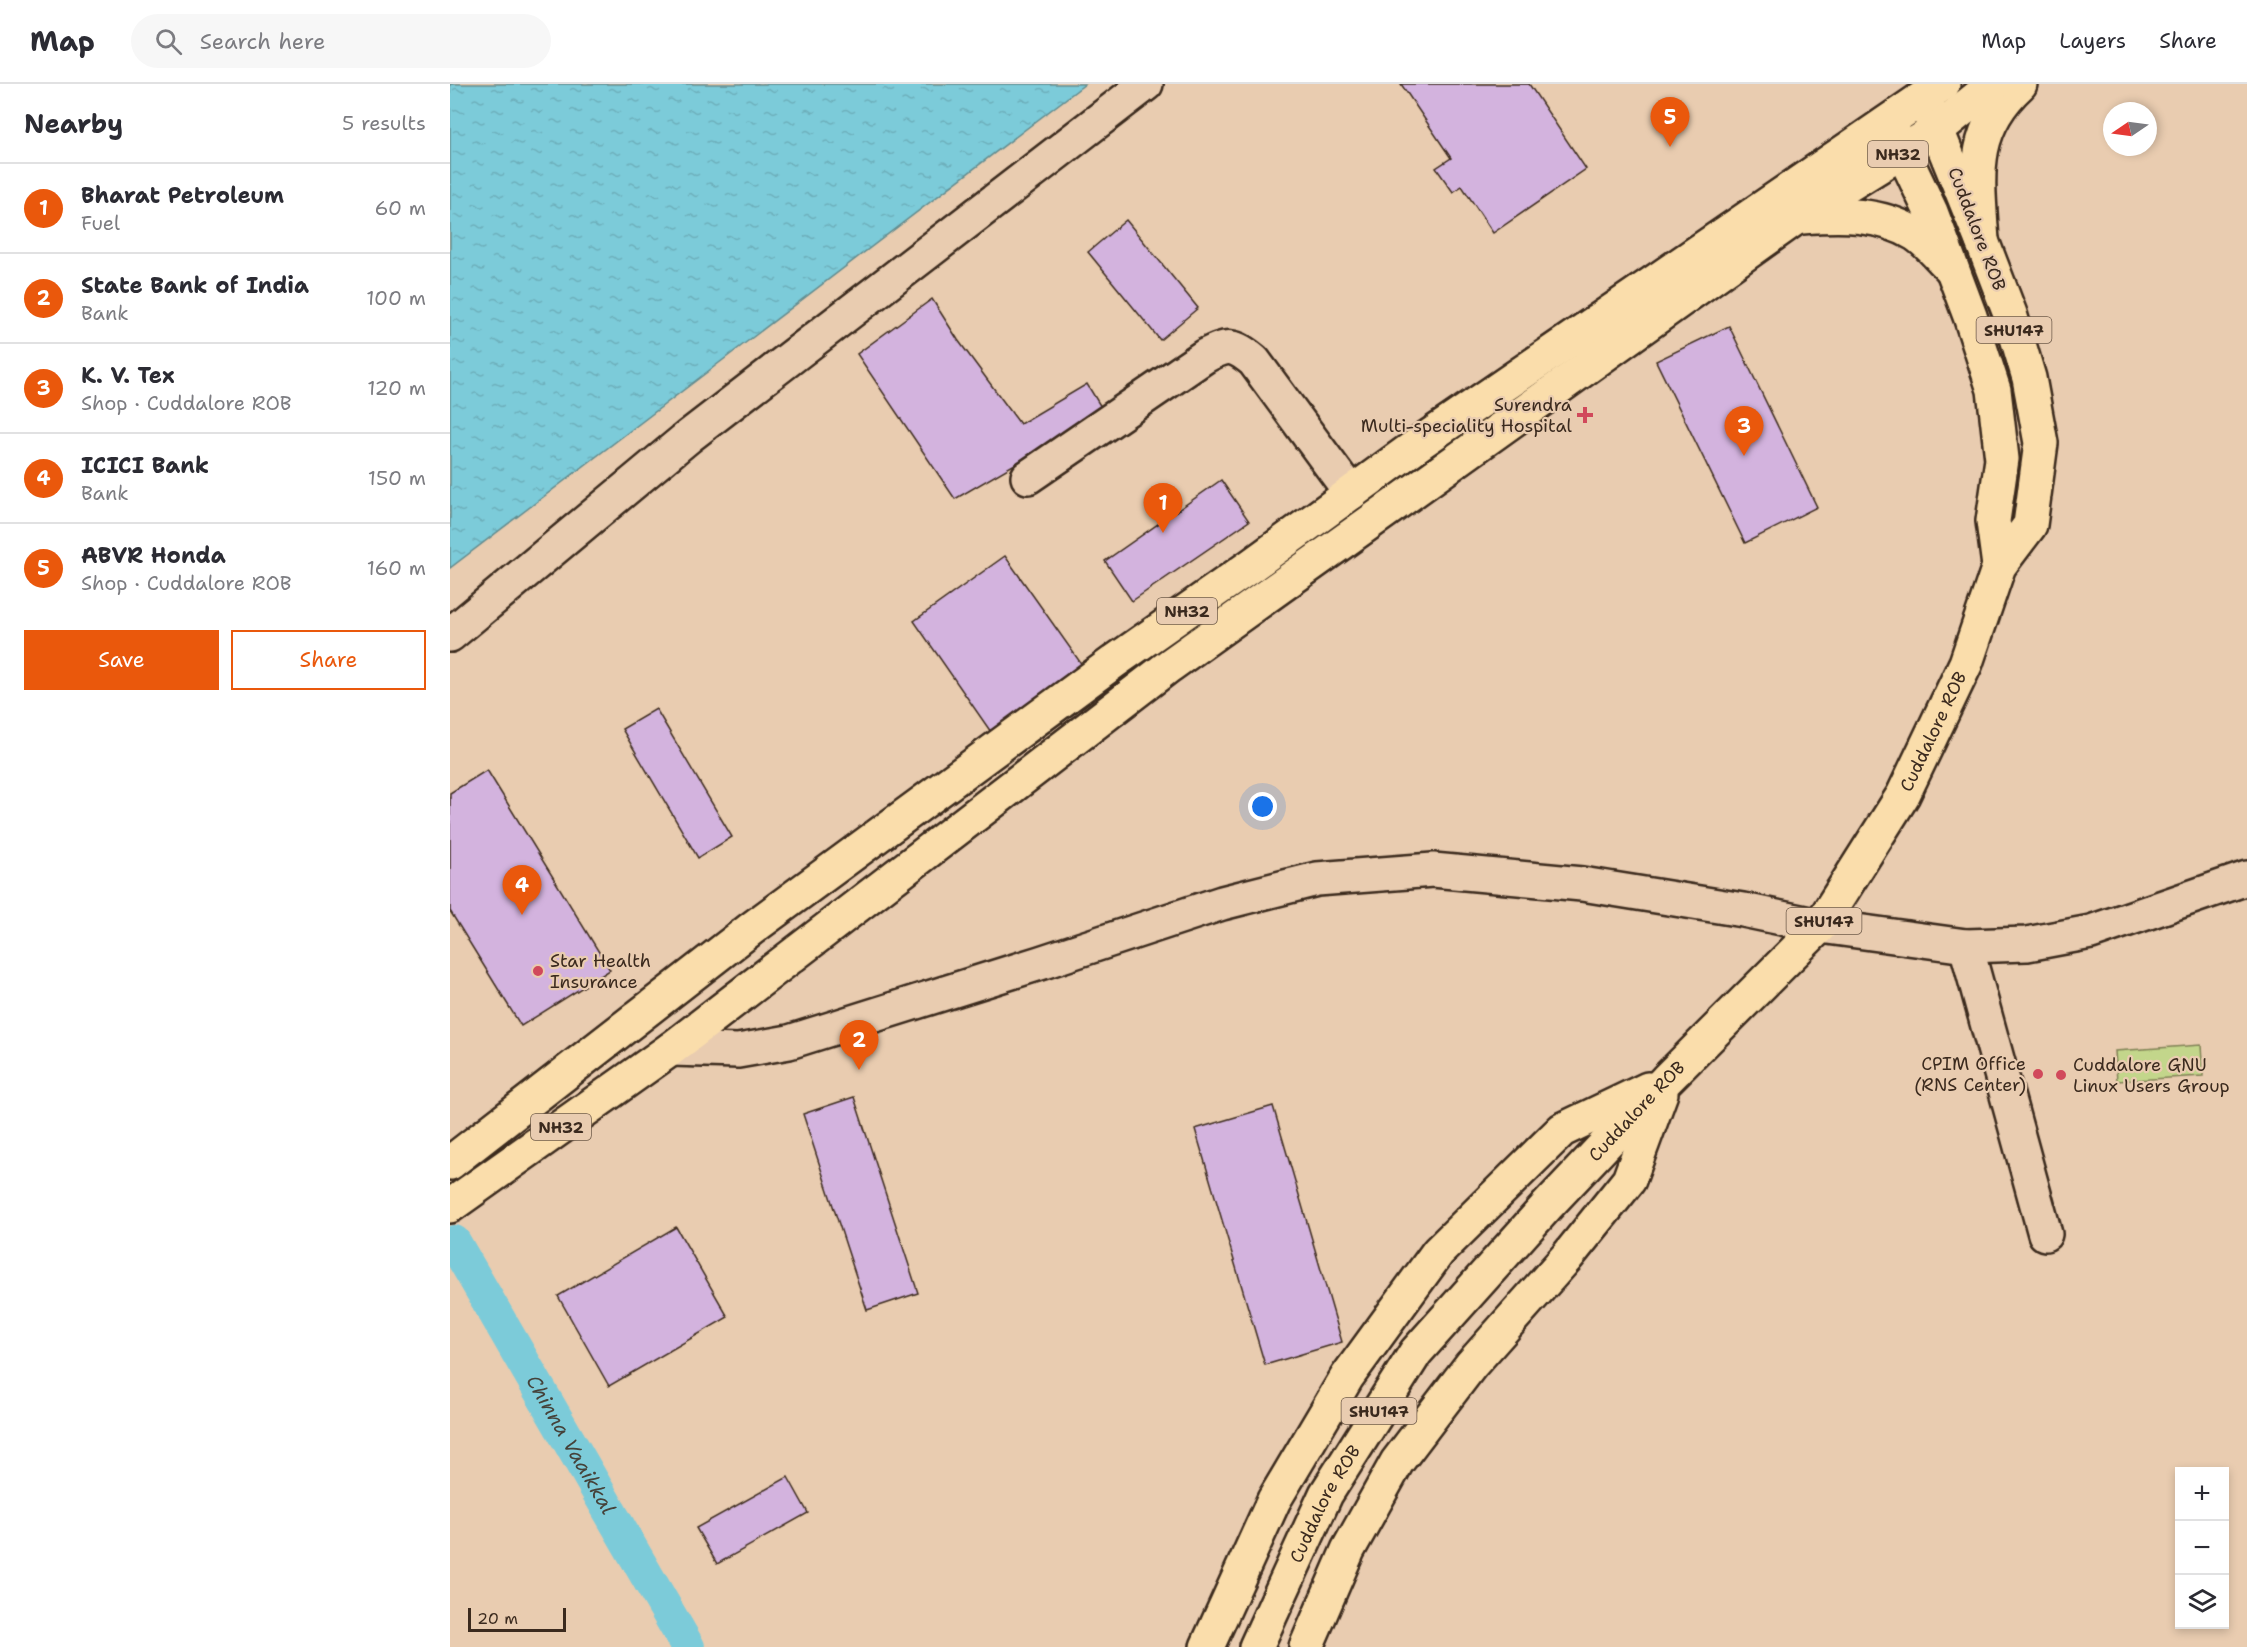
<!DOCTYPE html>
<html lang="en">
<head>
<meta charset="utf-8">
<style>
	:root { --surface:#fff; --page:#f7f7f7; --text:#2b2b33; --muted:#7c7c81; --line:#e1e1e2; --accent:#ea580c }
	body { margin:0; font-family:"Shantell Sans",sans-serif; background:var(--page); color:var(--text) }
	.controls { position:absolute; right:18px; bottom:18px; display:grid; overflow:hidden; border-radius:0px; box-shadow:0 3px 9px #0003 }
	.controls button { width:54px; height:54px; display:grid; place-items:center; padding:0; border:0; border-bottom:2px solid var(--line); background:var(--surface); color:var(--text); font:30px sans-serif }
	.compass { position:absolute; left:1653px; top:18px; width:54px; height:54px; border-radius:50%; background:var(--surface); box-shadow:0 3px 9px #0003; rotate:257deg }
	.scale { position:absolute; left:18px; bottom:15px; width:98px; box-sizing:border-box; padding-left:6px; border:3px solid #3b2a1e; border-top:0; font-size:16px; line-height:21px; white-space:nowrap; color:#3b2a1e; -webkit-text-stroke:4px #e9ccb0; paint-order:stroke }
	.you { position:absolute; left:813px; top:723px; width:21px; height:21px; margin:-15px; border:4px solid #fff; border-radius:50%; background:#1a73e8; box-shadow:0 0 0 9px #1a73e833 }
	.badge { display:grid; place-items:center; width:39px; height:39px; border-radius:50%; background:var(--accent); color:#fff; font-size:20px; font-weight:700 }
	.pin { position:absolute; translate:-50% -50px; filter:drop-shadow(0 2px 3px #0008) }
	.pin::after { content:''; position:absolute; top:32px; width:21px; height:18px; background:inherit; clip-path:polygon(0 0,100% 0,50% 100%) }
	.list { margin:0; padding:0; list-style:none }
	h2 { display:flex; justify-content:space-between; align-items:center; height:78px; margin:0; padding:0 24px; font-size:26px }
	h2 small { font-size:20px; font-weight:400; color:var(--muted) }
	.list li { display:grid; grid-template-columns:39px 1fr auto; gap:18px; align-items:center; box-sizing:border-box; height:90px; padding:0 24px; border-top:2px solid var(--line) }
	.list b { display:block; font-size:22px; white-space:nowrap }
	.list p { margin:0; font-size:20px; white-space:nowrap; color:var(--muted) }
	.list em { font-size:20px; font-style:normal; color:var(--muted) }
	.actions { display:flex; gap:12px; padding:18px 24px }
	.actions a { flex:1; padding:14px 0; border:2px solid var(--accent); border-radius:0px; text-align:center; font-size:21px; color:var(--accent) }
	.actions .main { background:var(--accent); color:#fff }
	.icon { flex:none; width:33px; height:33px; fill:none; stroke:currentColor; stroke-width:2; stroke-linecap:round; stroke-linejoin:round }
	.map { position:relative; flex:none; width:1797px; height:1563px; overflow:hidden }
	header { display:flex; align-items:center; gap:36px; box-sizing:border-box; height:84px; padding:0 30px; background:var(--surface); border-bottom:2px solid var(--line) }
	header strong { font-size:28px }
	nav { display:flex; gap:33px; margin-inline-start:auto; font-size:21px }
	.search { width:420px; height:54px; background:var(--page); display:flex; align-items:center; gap:15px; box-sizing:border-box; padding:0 21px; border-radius:33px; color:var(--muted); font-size:22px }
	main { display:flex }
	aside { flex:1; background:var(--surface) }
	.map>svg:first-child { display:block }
</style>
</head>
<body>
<header>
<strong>Map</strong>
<div class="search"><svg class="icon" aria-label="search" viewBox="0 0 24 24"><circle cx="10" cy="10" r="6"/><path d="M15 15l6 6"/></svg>Search here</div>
<nav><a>Map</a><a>Layers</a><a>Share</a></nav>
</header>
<main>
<aside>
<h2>Nearby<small>5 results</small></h2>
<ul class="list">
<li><span class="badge">1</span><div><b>Bharat Petroleum</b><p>Fuel</p></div><em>60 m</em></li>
<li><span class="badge">2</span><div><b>State Bank of India</b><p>Bank</p></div><em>100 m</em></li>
<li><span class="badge">3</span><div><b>K. V. Tex</b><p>Shop · Cuddalore ROB</p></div><em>120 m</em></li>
<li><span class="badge">4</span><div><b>ICICI Bank</b><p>Bank</p></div><em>150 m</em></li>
<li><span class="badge">5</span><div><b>ABVR Honda</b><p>Shop · Cuddalore ROB</p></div><em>160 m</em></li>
</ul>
<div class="actions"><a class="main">Save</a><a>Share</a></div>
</aside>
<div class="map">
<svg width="1797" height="1563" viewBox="0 0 1797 1563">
	<defs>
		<pattern id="water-ripples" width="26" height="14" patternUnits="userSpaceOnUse" patternTransform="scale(1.5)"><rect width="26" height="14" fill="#7ccbd9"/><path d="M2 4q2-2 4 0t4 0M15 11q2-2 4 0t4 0" fill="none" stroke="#6caeba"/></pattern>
	</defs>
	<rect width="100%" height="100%" fill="#e9ccb0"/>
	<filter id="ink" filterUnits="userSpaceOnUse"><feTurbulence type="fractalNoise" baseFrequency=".0167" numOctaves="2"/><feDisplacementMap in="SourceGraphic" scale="12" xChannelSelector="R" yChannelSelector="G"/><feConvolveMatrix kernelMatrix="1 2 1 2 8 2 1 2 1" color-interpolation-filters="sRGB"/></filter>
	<g filter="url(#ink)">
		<polygon fill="#c3d68b" stroke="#7f8054" stroke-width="1.5" points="1751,961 1753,992 1667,997 1665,967"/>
		<polygon fill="url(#water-ripples)" stroke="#628b8e" stroke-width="1.5" points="0,0 635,0 0,484"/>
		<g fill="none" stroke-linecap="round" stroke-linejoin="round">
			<path stroke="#7ccbd9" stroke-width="34" id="s1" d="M4 1158 238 1563"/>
		</g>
		<g fill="#d3b3de" stroke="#3b2a1e" stroke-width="1.5">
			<polygon points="951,0 1079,0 1136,85 1043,149 1012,102 1003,108 986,84 1001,74"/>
			<polygon points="676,136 748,224 710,256 638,168"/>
			<polygon points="482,215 508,256 570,340 637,300 654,328 505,415 407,270"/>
			<polygon points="1279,242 1367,423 1295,459 1206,277"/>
			<polygon points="771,396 799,437 682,517 655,477"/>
			<polygon points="555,472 635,585 543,651 464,537"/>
			<polygon points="206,625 282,753 248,774 172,645"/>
			<polygon points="37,686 160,886 71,942 0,827 0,709"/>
			<polygon points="404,1013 468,1209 417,1226 353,1030"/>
			<polygon points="823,1022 892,1258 815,1281 745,1045"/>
			<polygon points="226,1143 278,1233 159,1302 108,1212"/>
			<polygon points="338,1393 358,1429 267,1480 246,1444"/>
		</g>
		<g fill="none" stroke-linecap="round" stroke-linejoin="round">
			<g stroke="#3b2a1e" stroke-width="38">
				<g id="minor">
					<path d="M578 393 755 272C778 260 783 260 804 277L901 409"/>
					<polyline points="0,551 238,353 696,0"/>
					<polyline points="1516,862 1595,1150"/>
					<polyline points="221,965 288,967 339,958 590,879 772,819 867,795 983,786 1132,800 1293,826 1370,842 1516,862 1577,860 1641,848 1797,794"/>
				</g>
			</g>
			<g stroke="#3b2a1e" stroke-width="38">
				<g id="major">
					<polyline points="1440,41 1481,128 1520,232 1544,306 1552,375 1543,437 1549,482"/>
					<polyline points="757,1563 824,1416 897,1293 988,1168 1112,1046 1198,1005"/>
					<path id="s2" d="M806 1563 876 1410 966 1268 1097 1122 1216 996 1370 842 1453 711 1516 579 1549 482 1580 441 1591 359 1579 294 1560 230 1532 157 1487 46 1475 21"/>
					<polyline points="856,1563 898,1466 947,1378 1021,1281 1117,1173 1179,1096 1211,1009"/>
				</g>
			</g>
			<g stroke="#3b2a1e" stroke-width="38">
				<g id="highway">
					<path d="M1352 133C1391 130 1430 129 1465 150 1478 158 1490 174 1502 185"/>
					<path d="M1532 157C1528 94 1519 47 1570 0"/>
					<polyline points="0,1079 301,845 665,577 802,481 971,358 1493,0"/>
					<polyline points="0,1122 221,965 719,582 1347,133 1487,46 1544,0"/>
				</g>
			</g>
			<use href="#minor" stroke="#e9ccb0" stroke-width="33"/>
			<use href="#major" stroke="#faddab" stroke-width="33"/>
			<use href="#highway" stroke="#faddab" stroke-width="33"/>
		</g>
	</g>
	<g fill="#d1495b" stroke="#e9ccb0" stroke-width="2">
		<path d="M1132 322h6v6h6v6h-6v6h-6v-6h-6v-6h6z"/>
		<circle cx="88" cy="887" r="6"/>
		<circle cx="1588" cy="990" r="6"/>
		<circle cx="1611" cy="991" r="6"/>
	</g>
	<g text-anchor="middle" stroke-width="4.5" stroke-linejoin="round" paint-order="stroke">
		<g fill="#e9ccb0" stroke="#6f5b4a" stroke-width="1.5">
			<rect x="1418" y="57" width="60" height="26" rx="4.5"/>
			<rect x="1526.5" y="233" width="75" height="26" rx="4.5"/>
			<rect x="707" y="514" width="60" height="26" rx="4.5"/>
			<rect x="1336.5" y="824" width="75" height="26" rx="4.5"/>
			<rect x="81" y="1030" width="60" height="26" rx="4.5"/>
			<rect x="891.5" y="1314" width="75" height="26" rx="4.5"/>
		</g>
		<g font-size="16" font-weight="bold" fill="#3b2a1e">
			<text x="1448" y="76">NH32</text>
			<text x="1564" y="252">SHU147</text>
			<text x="737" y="533">NH32</text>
			<text x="1374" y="843">SHU147</text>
			<text x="111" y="1049">NH32</text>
			<text x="929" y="1333">SHU147</text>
		</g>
		<g font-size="18" fill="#3b2a1e" stroke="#e9ccb0">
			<text transform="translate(1527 145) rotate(69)" y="6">Cuddalore ROB</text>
			<text dy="6" stroke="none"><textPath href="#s2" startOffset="1149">Cuddalore ROB</textPath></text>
			<text dy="6" stroke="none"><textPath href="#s2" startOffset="663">Cuddalore ROB</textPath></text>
			<text dy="6" stroke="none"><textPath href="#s2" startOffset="159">Cuddalore ROB</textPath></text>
		</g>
		<g font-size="18" fill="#3b2a1e" stroke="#e9ccb0" text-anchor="end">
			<text x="1122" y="327">Surendra<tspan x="1122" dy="21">Multi-speciality Hospital</tspan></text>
			<text x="100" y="883" text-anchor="start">Star Health<tspan x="100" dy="21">Insurance</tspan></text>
			<text x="1576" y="986">CPIM Office<tspan x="1576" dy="21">(RNS Center)</tspan></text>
			<text x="1623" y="987" text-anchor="start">Cuddalore GNU<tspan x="1623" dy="21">Linux Users Group</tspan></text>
		</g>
		<g font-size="20" font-style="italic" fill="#45423a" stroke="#e9ccb0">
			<text dy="7" stroke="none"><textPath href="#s1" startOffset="234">Chinna Vaaikkal</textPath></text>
		</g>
	</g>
</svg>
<div class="controls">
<button>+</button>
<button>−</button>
<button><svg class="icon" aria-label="layers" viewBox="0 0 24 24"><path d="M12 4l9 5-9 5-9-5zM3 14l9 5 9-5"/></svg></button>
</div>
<svg class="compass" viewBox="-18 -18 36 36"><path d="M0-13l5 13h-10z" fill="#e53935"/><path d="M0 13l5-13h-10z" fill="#7c7c81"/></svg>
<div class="scale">20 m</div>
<div class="you"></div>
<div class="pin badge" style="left:713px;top:449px">1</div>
<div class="pin badge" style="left:409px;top:986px">2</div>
<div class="pin badge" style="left:1294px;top:372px">3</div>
<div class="pin badge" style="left:72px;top:831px">4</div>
<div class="pin badge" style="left:1220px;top:63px">5</div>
</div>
</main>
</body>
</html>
